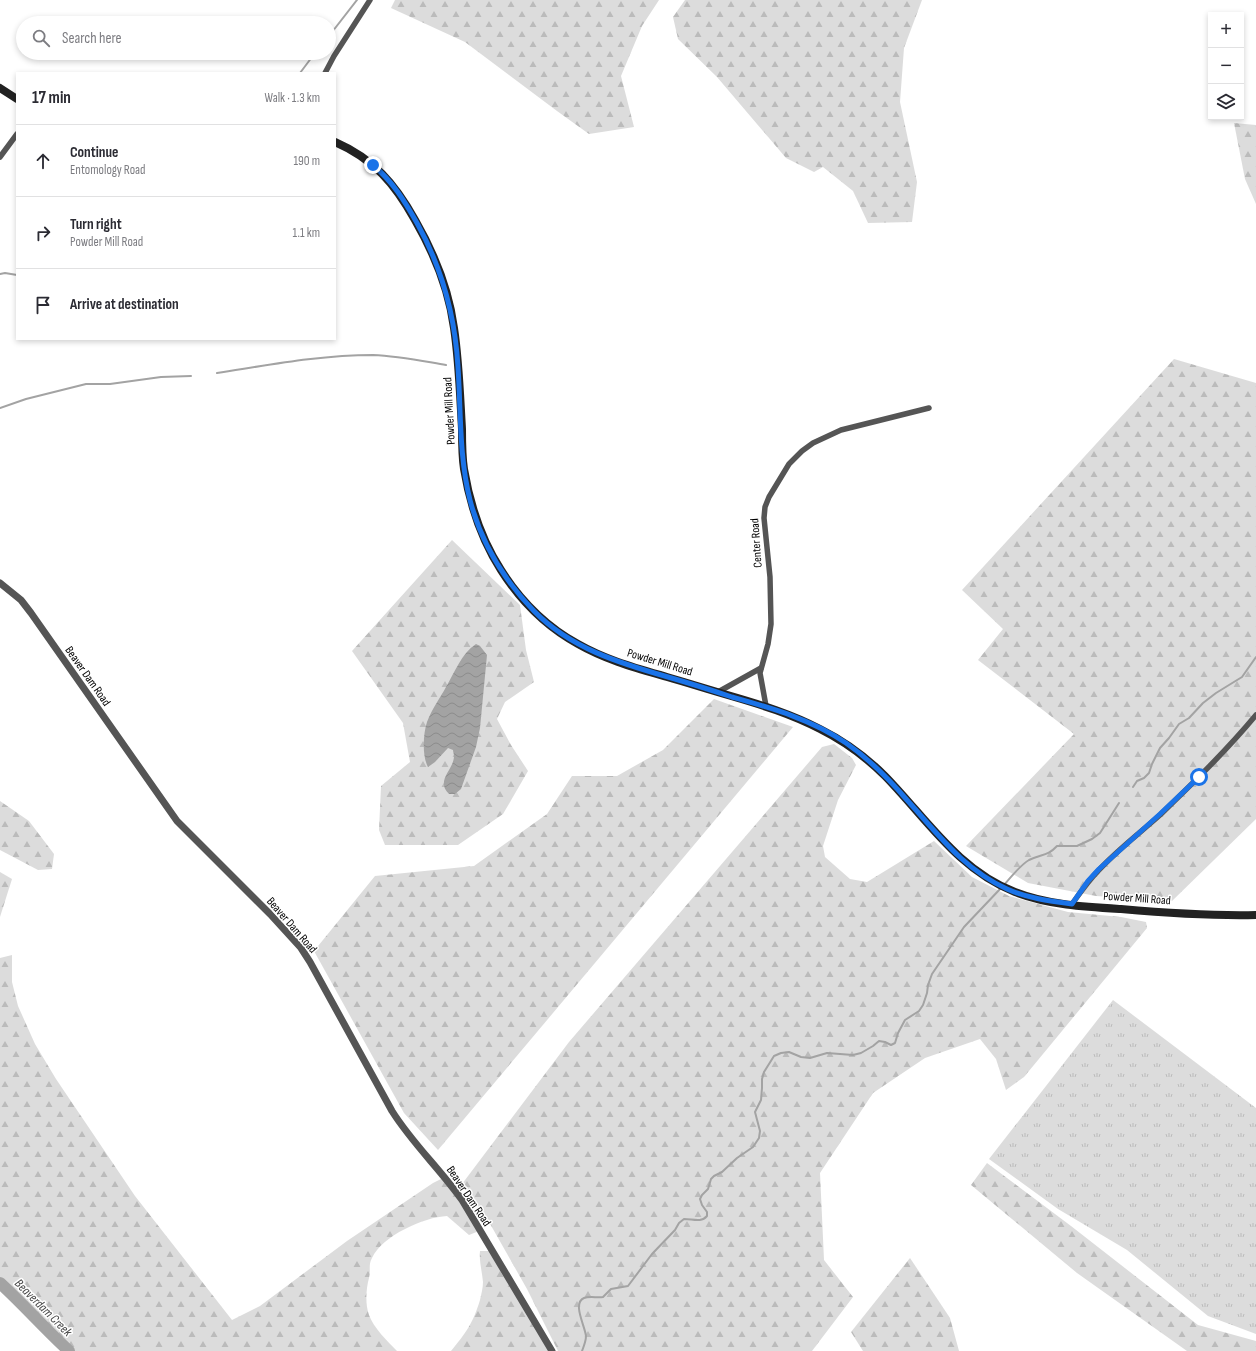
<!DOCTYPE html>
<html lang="en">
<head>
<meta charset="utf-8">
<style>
	:root { --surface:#fff; --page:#f7f7f7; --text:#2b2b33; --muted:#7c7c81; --line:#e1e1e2 }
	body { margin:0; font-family:"Sofia Sans Condensed",sans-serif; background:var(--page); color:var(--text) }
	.controls { position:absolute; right:12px; top:12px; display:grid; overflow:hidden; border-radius:0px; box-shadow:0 2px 6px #0003 }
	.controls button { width:36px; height:36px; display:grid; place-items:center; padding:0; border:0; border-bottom:1px solid var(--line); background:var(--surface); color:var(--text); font:20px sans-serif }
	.stop { position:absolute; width:12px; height:12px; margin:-9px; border:3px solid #1a73e8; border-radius:50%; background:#fff }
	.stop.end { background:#1a73e8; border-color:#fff; box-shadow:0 1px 4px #0008 }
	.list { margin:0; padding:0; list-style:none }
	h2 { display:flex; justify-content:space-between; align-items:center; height:52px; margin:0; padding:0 16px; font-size:17px }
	h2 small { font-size:13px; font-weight:400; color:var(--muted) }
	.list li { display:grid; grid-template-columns:26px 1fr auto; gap:12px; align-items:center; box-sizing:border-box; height:72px; padding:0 16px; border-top:1px solid var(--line) }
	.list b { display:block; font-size:15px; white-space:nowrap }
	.list p { margin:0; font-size:13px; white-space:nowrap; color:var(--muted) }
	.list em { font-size:13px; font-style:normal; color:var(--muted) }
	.icon { flex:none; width:22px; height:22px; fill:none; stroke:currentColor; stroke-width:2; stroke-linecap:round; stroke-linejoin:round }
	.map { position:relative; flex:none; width:1256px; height:1351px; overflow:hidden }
	.search { position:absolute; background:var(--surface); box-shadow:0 2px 6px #0003; left:16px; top:16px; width:320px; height:44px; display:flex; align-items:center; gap:10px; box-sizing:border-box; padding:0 14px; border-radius:22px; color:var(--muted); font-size:15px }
	.panel { position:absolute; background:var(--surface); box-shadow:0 2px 6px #0003; left:16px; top:72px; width:320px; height:268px; border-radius:0px }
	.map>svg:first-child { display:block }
</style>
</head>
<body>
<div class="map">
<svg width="1256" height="1351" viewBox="0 0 1256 1351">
	<defs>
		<pattern id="grass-tufts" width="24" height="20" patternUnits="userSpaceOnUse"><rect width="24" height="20" fill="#dcdcdc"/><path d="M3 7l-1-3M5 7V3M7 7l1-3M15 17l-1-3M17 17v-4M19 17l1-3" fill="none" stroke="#bbb"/></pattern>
		<pattern id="forest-firs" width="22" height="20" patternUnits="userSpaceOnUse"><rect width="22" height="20" fill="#dcdcdc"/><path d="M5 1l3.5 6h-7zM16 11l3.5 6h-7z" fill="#bbb"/></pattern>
		<pattern id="water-waves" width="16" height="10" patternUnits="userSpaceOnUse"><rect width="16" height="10" fill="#a3a3a3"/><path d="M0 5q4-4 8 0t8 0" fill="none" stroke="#8b8b8b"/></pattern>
	</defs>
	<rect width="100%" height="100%" fill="#fff"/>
	<polygon fill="url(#grass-tufts)" points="1113,1000 1256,1108 1256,1334 1208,1316 1127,1250 1058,1209 989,1159"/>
	<g fill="url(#forest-firs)">
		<polygon points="395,0 659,0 642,26 621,76 634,127 589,134 557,111 465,42 391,8"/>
		<polygon points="685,0 922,0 904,48 900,102 917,182 912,222 868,223 853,191 823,167 814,172 786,158 717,77 678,39 673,17"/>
		<polygon points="1234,123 1256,125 1256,204 1245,179"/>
		<polygon points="1174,359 1256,383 1256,819 1172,901 1096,896 1028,883 966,846 1074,734 978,660 1003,629 962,590"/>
		<polygon points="452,540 520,605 526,650 534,682 505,702 497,719 511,745 528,771 503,814 458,845 385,845 379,830 381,786 410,762 403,723 352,651"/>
		<polygon points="714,699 793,727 438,1150 404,1113 314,951 375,876 474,866 547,814 572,776 617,776 663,750"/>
		<polygon points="834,744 852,758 856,765 838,800 823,846 825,857 850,879 867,882 934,841 972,877 1009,896 1068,912 1121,917 1146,922 1147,928 1024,1077 1006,1090 996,1059 980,1039 925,1058 873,1093 820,1173 824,1260 853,1297 812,1351 558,1351 527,1289 489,1222 462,1184 569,1042 822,747"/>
		<polygon points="0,801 29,821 54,854 52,869 38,870 0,850"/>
		<polygon points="0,872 12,879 0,917"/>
		<path d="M12 955V982L18 1006 35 1044 56 1079 135 1196 232 1320 260 1306 347 1241 433 1183 445 1177 479 1231 469 1235 447 1216C424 1217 382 1236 372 1258 368 1265 371 1271 369 1278 366 1289 365 1304 369 1315 373 1327 388 1342 397 1351H69C45 1329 24 1305 0 1283V958Z"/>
		<polygon points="987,1163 1071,1226 1198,1325 1256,1341 1256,1351 1187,1351 1077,1273 971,1185"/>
		<path d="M480 1251H492L552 1351H451C466 1333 473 1323 480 1300 481 1295 483 1288 483 1282 482 1271 479 1261 480 1251Z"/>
		<polygon points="910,1258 950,1318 959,1351 863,1351 851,1332"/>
	</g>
	<path fill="url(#water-waves)" d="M476 644 480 646 487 655 480 728 476 747 461 789 455 794H449C435 780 454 770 454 756 454 754 453 752 453 750L448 748 435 762 428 767C422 756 423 734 427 722 432 709 440 698 446 687 455 672 461 654 476 644Z"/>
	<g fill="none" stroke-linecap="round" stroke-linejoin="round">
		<g stroke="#a3a3a3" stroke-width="2">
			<polyline points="329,36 357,0"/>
			<polyline points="300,73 315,53"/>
			<polyline points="0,274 5,273 17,275"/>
			<path d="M217 373C269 365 320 355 373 355 398 356 422 361 446 365"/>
			<polyline points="0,408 26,399 86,384 110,384 161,377 191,376"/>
			<polyline points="1133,787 1137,781 1144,778 1149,773 1152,764 1160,748 1169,738 1179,724 1189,718 1203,703 1216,693 1242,677 1256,657"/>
			<path d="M1004 885C1009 879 1022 864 1029 860 1041 854 1048 856 1057 846H1077L1092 839 1100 833 1119 803"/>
			<path d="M582 1351C584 1346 586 1341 586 1336 585 1326 572 1303 584 1298 589 1296 598 1298 603 1297L611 1289 628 1286 652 1254 675 1230 679 1223 684 1219C693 1219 701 1223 707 1216V1212L702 1205 700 1199 702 1195 708 1189 711 1179 714 1176 722 1172 737 1158 753 1147 759 1138 760 1131 755 1112 761 1100 762 1088V1079L764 1072 774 1056 781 1053 789 1052 801 1057 810 1058 827 1053 853 1055 861 1053 873 1046 879 1041 885 1042 891 1045 895 1043 898 1033 905 1020 919 1011 923 1005 927 993 928 985 932 974 964 927 1001 888"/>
		</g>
		<path stroke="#a3a3a3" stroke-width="12" d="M0 1283C24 1305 45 1329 69 1351"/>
		<g stroke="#555" stroke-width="5.5">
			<polyline points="325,73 334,56 370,0"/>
			<polyline points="0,157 17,134"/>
			<polyline points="718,692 761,668"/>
			<polyline points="766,706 760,673 768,644 771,624 770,577 764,518 765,507 769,497 789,464 802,451 813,443 841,430 929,408"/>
			<path d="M1072 904C1080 893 1088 881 1098 871 1117 850 1140 833 1161 814 1194 782 1227 750 1256 715"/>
		</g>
		<path stroke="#555" stroke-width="7" d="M0 583 21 600 31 613 177 821 270 914 301 948 310 962 392 1111C412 1143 440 1169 462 1200L552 1351"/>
		<g stroke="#222" stroke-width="8">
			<polyline points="0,88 17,99"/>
			<path d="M335 142C374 159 395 184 415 220 434 253 449 290 454 328 459 361 460 395 462 429 462 442 462 456 464 469 470 505 481 539 501 570 520 600 547 627 578 644 606 660 636 668 667 677 688 683 710 690 731 696 762 705 791 714 820 729 844 741 866 757 885 776 926 818 958 870 1015 892 1048 905 1086 907 1121 909 1166 913 1211 916 1256 915"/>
		</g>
	</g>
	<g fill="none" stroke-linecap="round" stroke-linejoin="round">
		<path stroke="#1a73e8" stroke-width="5" d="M373 165C393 182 404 200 417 223 442 268 455 315 458 367 461 411 459 457 470 500 481 542 504 580 534 611 570 648 619 663 668 677 689 683 711 690 732 697 771 708 811 719 846 743 869 759 889 779 907 800 938 834 963 869 1007 889 1027 898 1049 901 1072 904L1088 881 1099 869 1160 814 1199 777"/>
	</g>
	<g text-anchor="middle" stroke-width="3" stroke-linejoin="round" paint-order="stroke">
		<g font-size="12" fill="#000" stroke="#fff">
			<text transform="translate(449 411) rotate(-93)" y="4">Powder Mill Road</text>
			<text transform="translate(756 543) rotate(-94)" y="4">Center Road</text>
			<text transform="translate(660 662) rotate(17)" y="4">Powder Mill Road</text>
			<text transform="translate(88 676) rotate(55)" y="4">Beaver Dam Road</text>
			<text transform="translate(1137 898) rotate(4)" y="4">Powder Mill Road</text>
			<text transform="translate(292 925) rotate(49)" y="4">Beaver Dam Road</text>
			<text transform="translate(469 1196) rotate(56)" y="4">Beaver Dam Road</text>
		</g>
		<g font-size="13" font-style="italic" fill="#444" stroke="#fff">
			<text transform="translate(44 1307) rotate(45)" y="5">Beaverdam Creek</text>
		</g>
	</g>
</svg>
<div class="controls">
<button>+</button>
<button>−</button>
<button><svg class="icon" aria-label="layers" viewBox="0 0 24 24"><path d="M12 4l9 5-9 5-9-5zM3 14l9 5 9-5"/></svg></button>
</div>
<div class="stop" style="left:1199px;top:777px"></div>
<div class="stop end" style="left:373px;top:165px"></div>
<div class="search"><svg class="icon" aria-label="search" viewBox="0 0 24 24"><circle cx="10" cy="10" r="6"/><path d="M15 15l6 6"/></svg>Search here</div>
<section class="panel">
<h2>17 min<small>Walk · 1.3 km</small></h2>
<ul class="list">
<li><svg class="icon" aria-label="ahead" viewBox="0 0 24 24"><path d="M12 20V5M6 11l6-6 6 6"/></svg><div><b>Continue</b><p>Entomology Road</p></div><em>190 m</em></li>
<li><svg class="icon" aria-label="right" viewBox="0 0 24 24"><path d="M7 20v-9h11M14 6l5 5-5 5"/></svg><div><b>Turn right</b><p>Powder Mill Road</p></div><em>1.1 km</em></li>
<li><svg class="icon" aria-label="arrive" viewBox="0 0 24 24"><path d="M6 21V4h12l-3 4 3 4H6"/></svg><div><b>Arrive at destination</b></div></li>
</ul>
</section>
</div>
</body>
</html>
